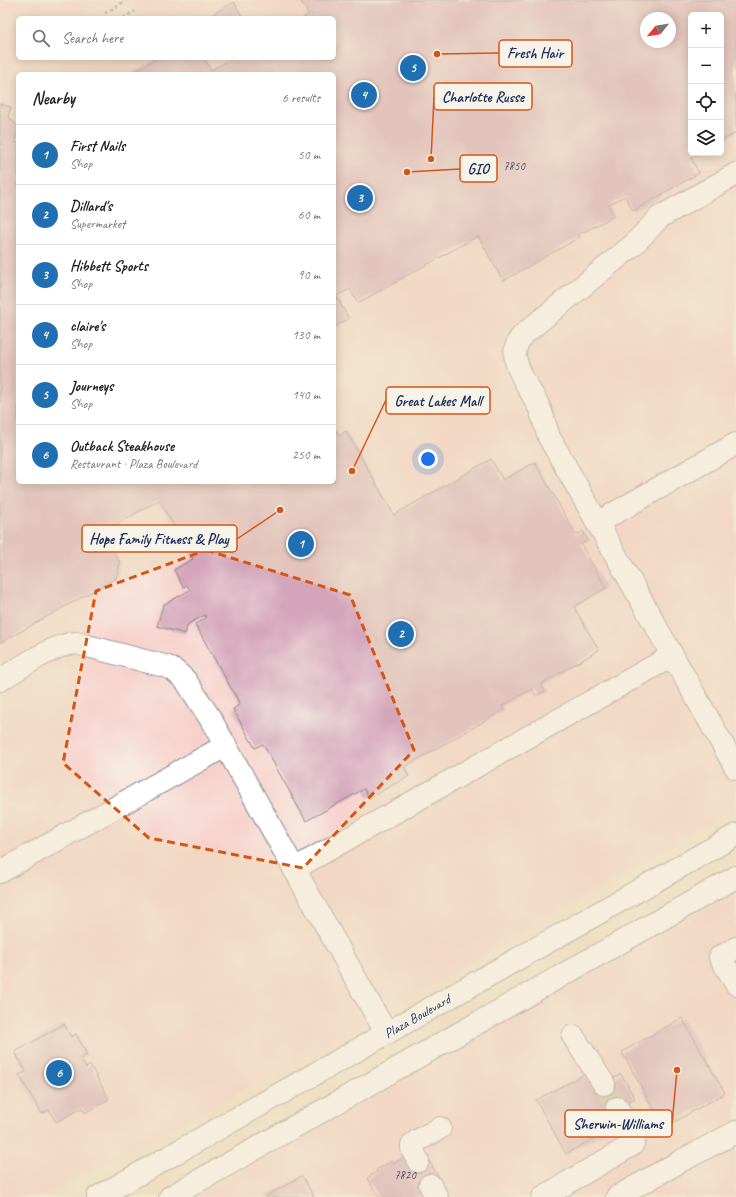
<!DOCTYPE html>
<html lang="en">
<head>
<meta charset="utf-8">
<style>
	:root { --surface:#fff; --page:#f6f6f6; --text:#202124; --muted:#757577; --line:#e0e0e0; --accent:#1f6fb2 }
	body { margin:0; font-family:Caveat,sans-serif; background:var(--page); color:var(--text) }
	.controls { position:absolute; right:12px; top:12px; display:grid; overflow:hidden; border-radius:6px; box-shadow:0 2px 10px #0003 }
	.controls button { width:36px; height:36px; display:grid; place-items:center; padding:0; border:0; border-bottom:1px solid var(--line); background:var(--surface); color:var(--text); font:20px sans-serif }
	.compass { position:absolute; left:640px; top:12px; width:36px; height:36px; border-radius:50%; background:var(--surface); box-shadow:0 2px 10px #0003; rotate:240deg }
	.you { position:absolute; left:428px; top:459px; width:14px; height:14px; margin:-10px; border:3px solid #fff; border-radius:50%; background:#1a73e8; box-shadow:0 0 0 6px #1a73e833 }
	.badge { display:grid; place-items:center; width:26px; height:26px; border-radius:50%; background:var(--accent); color:#fff; font-size:13px; font-weight:700 }
	.pin { position:absolute; translate:-50% -50%; border:2px solid #fff; box-shadow:0 1px 4px #0006 }
	.list { margin:0; padding:0; list-style:none }
	h2 { display:flex; justify-content:space-between; align-items:center; height:52px; margin:0; padding:0 16px; font-size:17px }
	h2 small { font-size:13px; font-weight:400; color:var(--muted) }
	.list li { display:grid; grid-template-columns:26px 1fr auto; gap:12px; align-items:center; box-sizing:border-box; height:60px; padding:0 16px; border-top:1px solid var(--line) }
	.list b { display:block; font-size:15px; white-space:nowrap }
	.list p { margin:0; font-size:13px; white-space:nowrap; color:var(--muted) }
	.list em { font-size:13px; font-style:normal; color:var(--muted) }
	.icon { flex:none; width:22px; height:22px; fill:none; stroke:currentColor; stroke-width:2; stroke-linecap:round; stroke-linejoin:round }
	.map { position:relative; flex:none; width:736px; height:1197px; overflow:hidden }
	.search { position:absolute; background:var(--surface); box-shadow:0 2px 10px #0003; left:16px; top:16px; width:320px; height:44px; display:flex; align-items:center; gap:10px; box-sizing:border-box; padding:0 14px; border-radius:6px; color:var(--muted); font-size:15px }
	.panel { position:absolute; background:var(--surface); box-shadow:0 2px 10px #0003; left:16px; top:72px; width:320px; height:412px; border-radius:6px }
	.map>svg:first-child { display:block }
</style>
</head>
<body>
<div class="map">
<svg width="736" height="1197" viewBox="0 0 736 1197">
	<rect width="100%" height="100%" fill="#f7f3e8"/>
	<filter id="ink" filterUnits="userSpaceOnUse"><feTurbulence type="fractalNoise" baseFrequency=".025" numOctaves="2"/><feDisplacementMap in="SourceGraphic" scale="8" xChannelSelector="R" yChannelSelector="G"/><feConvolveMatrix kernelMatrix="1 2 1 2 8 2 1 2 1" color-interpolation-filters="sRGB"/></filter>
	<filter id="wash" filterUnits="userSpaceOnUse"><feTurbulence type="fractalNoise" baseFrequency=".012" numOctaves="4" result="noise"/><feDisplacementMap in="SourceGraphic" scale="16" xChannelSelector="R" yChannelSelector="G"/><feGaussianBlur stdDeviation="0.9" result="paint"/><feColorMatrix in="noise" values="0 0 0 0 0 0 0 0 0 0 0 0 0 0 0 0 0 1.4 0 .05"/><feComposite in="paint" operator="in"/></filter>
	<g filter="url(#wash)">
		<rect width="100%" height="100%" fill="#efdfc0"/>
		<g fill="#f7d0cb" fill-rule="evenodd">
			<path d="M0 0H736V807L580 901 312 1055 44 1197H0ZM691 15H721V153H691ZM18 18H334V58H18ZM646 18H670V42H646ZM18 74H334V482H18Z"/>
			<polygon points="736,892 736,1197 197,1197 222,1183"/>
		</g>
		<g id="blocks">
			<g fill="#d4a4ba" fill-rule="evenodd">
				<path d="M300 0H736V133L721 141V15H691V153H700L691 158 699 173 633 211 625 196 608 205 614 216 582 233 581 231 578 234 580 237 503 281 478 236 358 303 350 289 336 296 349 319 334 327V74H130L158 58H204L211 70 233 58H334V18H303L309 15ZM646 18H670V42H646Z"/>
				<polygon points="234,2 243,18 206,18"/>
				<polygon points="0,104 11,107 8,116 18,127 15,142 18,143 18,482 334,482 334,427 339,436 346,431 394,515 491,459 503,480 535,462 576,535 583,531 588,541 581,544 606,588 574,607 599,650 541,684 545,691 536,696 532,689 502,706 504,710 404,767 409,776 369,798 364,789 306,821 263,744 255,748 233,709 240,704 195,624 206,618 205,615 188,624 185,634 157,626 163,605 190,590 187,585 183,587 174,570 193,559 159,500 103,532 120,563 116,578 0,643"/>
				<polygon points="682,1018 725,1093 664,1128 622,1052"/>
				<polygon points="64,1024 71,1037 76,1034 87,1055 81,1058 86,1068 90,1065 109,1099 85,1113 82,1108 56,1122 49,1110 42,1114 19,1075 26,1072 15,1052"/>
				<polygon points="585,1074 594,1089 621,1074 635,1098 606,1114 614,1127 566,1154 536,1100"/>
				<polygon points="426,1156 440,1179 422,1190 426,1197 379,1197 367,1178 377,1172 376,1170 392,1161 393,1164 404,1157"/>
				<polygon points="302,1176 314,1197 264,1197"/>
			</g>
		</g>
	</g>
	<g filter="url(#ink)">
		<use href="#blocks" fill-opacity="0" stroke="#85878f" stroke-width="1"/>
		<g fill="none" stroke-linecap="round" stroke-linejoin="round">
			<polyline stroke="#c5bcac" stroke-width="22" stroke-dasharray="22 11" stroke-linecap="butt" points="604,1084 617,1108"/>
			<g stroke="#85878f" stroke-width="24">
				<g id="minor">
					<path d="M736 174 660 217 632 246 525 333C501 355 527 382 538 405 543 415 545 426 549 437L736 768"/>
					<polyline points="597,523 736,444"/>
					<path d="M0 680C20 668 54 644 76 643L168 667 175 671 186 681 210 718 386 1033"/>
					<polyline points="294,869 672,656"/>
					<polyline points="0,872 225,746"/>
					<polyline points="736,948 720,957 736,984"/>
					<polyline points="573,1036 604,1084"/>
					<polyline points="418,1161 412,1149 412,1145 417,1141 440,1128"/>
					<polyline points="430,1185 437,1197"/>
					<polyline points="98,1197 736,835"/>
					<polyline points="170,1197 736,877"/>
					<polyline points="543,1197 632,1145 634,1141 627,1124 617,1108"/>
					<polyline points="617,1197 681,1161 736,1132"/>
				</g>
			</g>
			<g stroke="#85878f" stroke-width="2.5" stroke-dasharray="3 3" stroke-linecap="butt">
				<polyline points="105,13 127,0"/>
				<polyline points="123,18 135,11"/>
			</g>
			<use href="#minor" stroke="#fff" stroke-width="22"/>
		</g>
	</g>
	<path d="M0 0H736V1197H0ZM206 550 350 595 414 750 303 868 149 838 63 763 96 591Z" fill="#efdfc0" fill-opacity=".55" fill-rule="evenodd"/>
	<path fill="none" stroke="#d45514" stroke-width="3" stroke-dasharray="8 5" stroke-linejoin="round" d="M206 550 350 595 414 750 303 868 149 838 63 763 96 591Z"/>
	<g text-anchor="middle" stroke-width="3" stroke-linejoin="round" paint-order="stroke">
		<g font-size="12" fill="#494c75">
			<text x="514" y="170">7850</text>
			<text x="405" y="1179">7820</text>
		</g>
		<g font-size="14" fill="#1b2f5e" stroke="#f7f3e8">
			<text transform="translate(417 1016) rotate(-30)" y="5">Plaza Boulevard</text>
		</g>
	</g>
	<path fill="none" stroke="#d45514" stroke-width="1.5" d="M437 54L499 53M431 159L434 97M407 172L460 169M352 471L386 400M280 510L237 539M677 1070L672 1124"/>
	<g fill="#d45514" stroke="#f7f3e8" stroke-width="1.5">
		<circle cx="437" cy="54" r="4"/>
		<circle cx="431" cy="159" r="4"/>
		<circle cx="407" cy="172" r="4"/>
		<circle cx="352" cy="471" r="4"/>
		<circle cx="280" cy="510" r="4"/>
		<circle cx="677" cy="1070" r="4"/>
	</g>
	<g fill="#f7f3e8" stroke="#d45514" stroke-width="1.5">
		<rect x="499" y="40" width="73" height="27" rx="4"/>
		<rect x="434" y="83" width="98" height="27" rx="4"/>
		<rect x="460" y="155" width="37" height="27" rx="4"/>
		<rect x="386" y="387" width="104" height="27" rx="4"/>
		<rect x="82" y="525" width="155" height="27" rx="4"/>
		<rect x="565" y="1110" width="107" height="27" rx="4"/>
	</g>
	<g font-size="15" text-anchor="middle" font-weight="bold" fill="#1b2f5e">
		<text x="535" y="58">Fresh Hair</text>
		<text x="483" y="102">Charlotte Russe</text>
		<text x="478" y="174">GIO</text>
		<text x="438" y="406">Great Lakes Mall</text>
		<text x="159" y="544">Hope Family Fitness &amp; Play</text>
		<text x="618" y="1129">Sherwin-Williams</text>
	</g>
</svg>
<div class="controls">
<button>+</button>
<button>−</button>
<button><svg class="icon" aria-label="locate" viewBox="0 0 24 24"><circle cx="12" cy="12" r="6"/><path d="M12 2v4M12 18v4M2 12h4M18 12h4"/></svg></button>
<button><svg class="icon" aria-label="layers" viewBox="0 0 24 24"><path d="M12 4l9 5-9 5-9-5zM3 14l9 5 9-5"/></svg></button>
</div>
<svg class="compass" viewBox="-18 -18 36 36"><path d="M0-13l5 13h-10z" fill="#e53935"/><path d="M0 13l5-13h-10z" fill="#757577"/></svg>
<div class="you"></div>
<div class="pin badge" style="left:301px;top:544px">1</div>
<div class="pin badge" style="left:401px;top:634px">2</div>
<div class="pin badge" style="left:360px;top:198px">3</div>
<div class="pin badge" style="left:364px;top:95px">4</div>
<div class="pin badge" style="left:413px;top:68px">5</div>
<div class="pin badge" style="left:59px;top:1073px">6</div>
<div class="search"><svg class="icon" aria-label="search" viewBox="0 0 24 24"><circle cx="10" cy="10" r="6"/><path d="M15 15l6 6"/></svg>Search here</div>
<section class="panel">
<h2>Nearby<small>6 results</small></h2>
<ul class="list">
<li><span class="badge">1</span><div><b>First Nails</b><p>Shop</p></div><em>50 m</em></li>
<li><span class="badge">2</span><div><b>Dillard's</b><p>Supermarket</p></div><em>60 m</em></li>
<li><span class="badge">3</span><div><b>Hibbett Sports</b><p>Shop</p></div><em>90 m</em></li>
<li><span class="badge">4</span><div><b>claire's</b><p>Shop</p></div><em>130 m</em></li>
<li><span class="badge">5</span><div><b>Journeys</b><p>Shop</p></div><em>140 m</em></li>
<li><span class="badge">6</span><div><b>Outback Steakhouse</b><p>Restaurant · Plaza Boulevard</p></div><em>250 m</em></li>
</ul>
</section>
</div>
</body>
</html>
